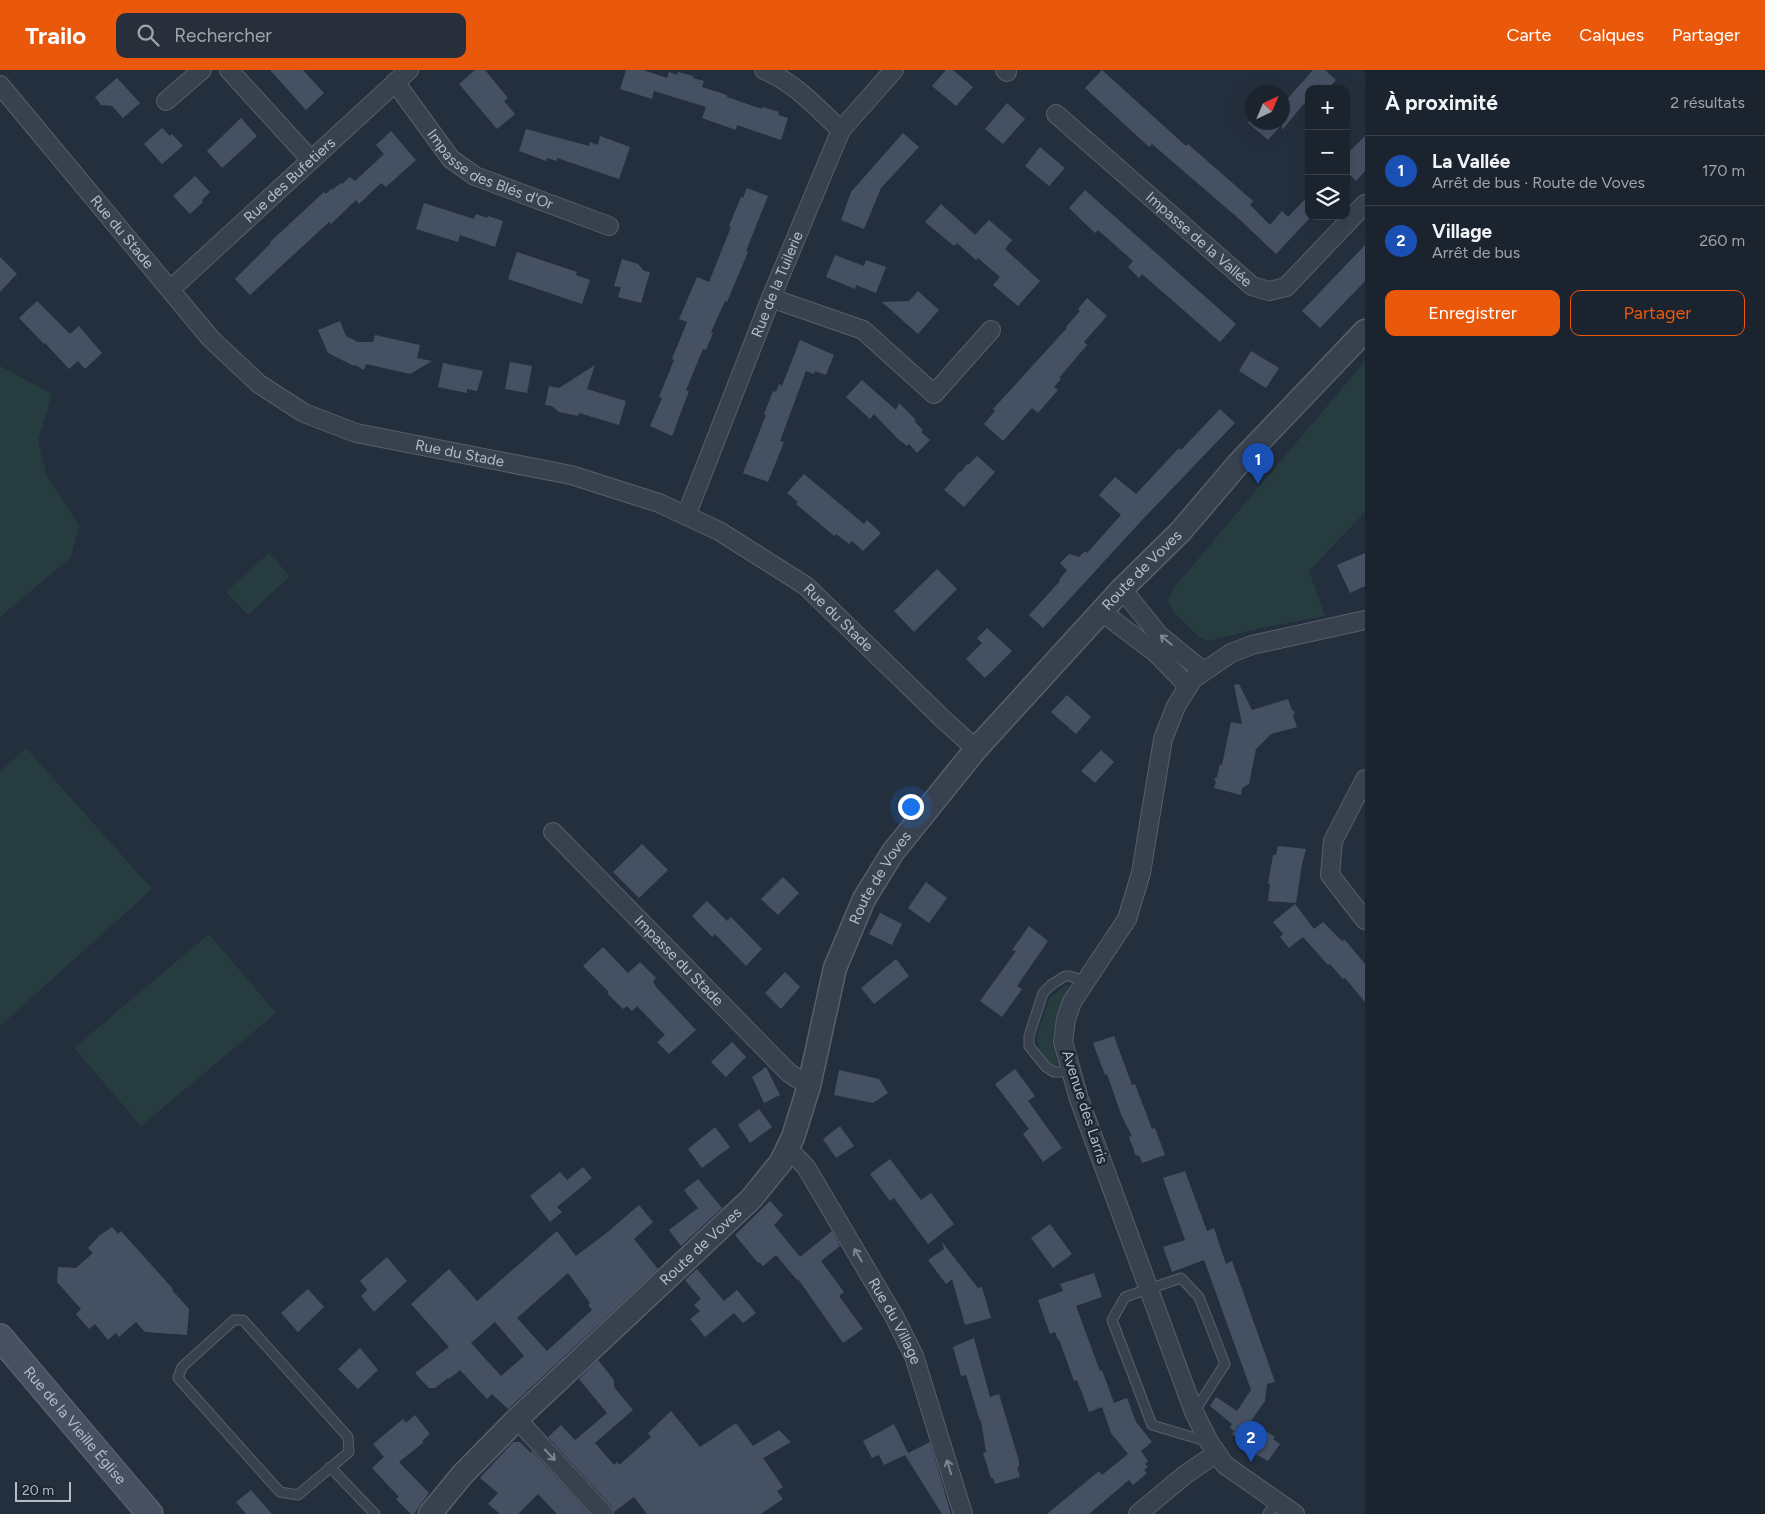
<!DOCTYPE html>
<html lang="fr">
<head>
<meta charset="utf-8">
<style>
	:root { --surface:#1b232e; --page:#282f3a; --text:#f1f3f6; --muted:#a0a4aa; --line:#39404a; --accent:#ea580c }
	body { margin:0; font-family:Figtree,sans-serif; background:var(--page); color:var(--text) }
	.controls { position:absolute; right:15px; top:15px; display:grid; overflow:hidden; border-radius:10px; box-shadow:0 5px 20px #0002 }
	.controls button { width:45px; height:45px; display:grid; place-items:center; padding:0; border:0; border-bottom:1px solid var(--line); background:var(--surface); color:var(--text); font:25px sans-serif }
	.compass { position:absolute; left:1245px; top:15px; width:45px; height:45px; border-radius:50%; background:var(--surface); box-shadow:0 5px 20px #0002; rotate:44deg }
	.scale { position:absolute; left:15px; bottom:12px; width:56px; box-sizing:border-box; padding-left:5px; border:2px solid #b4bcc9; border-top:0; font-size:14px; line-height:18px; white-space:nowrap; color:#b4bcc9; -webkit-text-stroke:4px #1d2633; paint-order:stroke }
	.you { position:absolute; left:910px; top:736px; width:18px; height:18px; margin:-12px; border:4px solid #fff; border-radius:50%; background:#1a73e8; box-shadow:0 0 0 8px #1a73e833 }
	.badge { display:grid; place-items:center; width:32px; height:32px; border-radius:50%; background:var(--accent); color:#fff; font-size:16px; font-weight:700 }
	.pin { position:absolute; translate:-50% -41px; filter:drop-shadow(0 1px 2px #0008) }
	.pin::after { content:''; position:absolute; top:26px; width:18px; height:15px; background:inherit; clip-path:polygon(0 0,100% 0,50% 100%) }
	.list { margin:0; padding:0; list-style:none }
	h2 { display:flex; justify-content:space-between; align-items:center; height:65px; margin:0; padding:0 20px; font-size:21px }
	h2 small { font-size:16px; font-weight:400; color:var(--muted) }
	.list li { display:grid; grid-template-columns:32px 1fr auto; gap:15px; align-items:center; box-sizing:border-box; height:70px; padding:0 20px; border-top:1px solid var(--line) }
	.list b { display:block; font-size:19px; white-space:nowrap }
	.list p { margin:0; font-size:16px; white-space:nowrap; color:var(--muted) }
	.list em { font-size:16px; font-style:normal; color:var(--muted) }
	.actions { display:flex; gap:10px; padding:15px 20px }
	.actions a { flex:1; padding:11px 0; border:1px solid var(--accent); border-radius:10px; text-align:center; font-size:18px; color:var(--accent) }
	.actions .main { background:var(--accent); color:#fff }
	.icon { flex:none; width:28px; height:28px; fill:none; stroke:currentColor; stroke-width:2; stroke-linecap:round; stroke-linejoin:round }
	.map { position:relative; flex:none; width:1365px; height:1444px; overflow:hidden }
	header { display:flex; align-items:center; gap:30px; box-sizing:border-box; height:70px; padding:0 25px; background:var(--accent); color:#fff }
	header strong { font-size:24px }
	nav { display:flex; gap:28px; margin-inline-start:auto; font-size:18px }
	.search { width:350px; height:45px; background:var(--page); display:flex; align-items:center; gap:12px; box-sizing:border-box; padding:0 18px; border-radius:10px; color:var(--muted); font-size:19px }
	main { display:flex }
	aside { flex:1; background:var(--surface) }
	.map>svg:first-child { display:block }
</style>
</head>
<body>
<header>
<strong>Trailo</strong>
<div class="search"><svg class="icon" aria-label="search" viewBox="0 0 24 24"><circle cx="10" cy="10" r="6"/><path d="M15 15l6 6"/></svg>Rechercher</div>
<nav><a>Carte</a><a>Calques</a><a>Partager</a></nav>
</header>
<main>
<div class="map">
<svg width="1365" height="1444" viewBox="0 0 1365 1444">
	<rect width="100%" height="100%" fill="#242f3e"/>
	<g fill="#263c3f">
		<polygon points="1365,291 1365,442 1309,501 1325,546 1266,557 1208,571 1199,567 1173,542 1168,531 1172,520"/>
		<polygon points="0,296 52,324 38,371 46,404 79,456 71,487 0,547"/>
		<polygon points="269,483 290,506 248,545 226,522"/>
		<polygon points="26,678 152,819 0,956 0,702"/>
		<polygon points="209,864 276,943 141,1056 74,978"/>
		<polygon points="1065,916 1069,916 1069,920 1057,944 1052,971 1058,995 1057,997 1050,995 1039,979 1036,967 1050,928"/>
	</g>
	<g fill="#455162" fill-rule="evenodd">
		<polygon points="270,0 303,0 324,23 306,40"/>
		<polygon points="475,0 485,0 508,28 504,31 515,44 497,59 459,14"/>
		<polygon points="626,0 643,0 667,8 669,2 677,5 678,2 693,6 693,8 704,11 702,17 727,25 727,27 762,39 763,37 779,42 778,45 788,48 781,70 737,55 736,60 702,48 706,37 654,21 652,29 620,19"/>
		<polygon points="946,0 953,0 973,17 956,36 932,16"/>
		<polygon points="1102,0 1186,76 1188,74 1253,131 1250,135 1270,155 1282,141 1288,147 1309,125 1309,149 1276,184 1238,148 1152,74 1149,77 1085,18"/>
		<polygon points="1313,0 1325,0 1336,10 1328,19 1309,19 1309,28 1282,60 1282,54 1268,70 1247,52 1282,52 1282,35"/>
		<polygon points="117,8 140,33 123,48 112,36 101,35 95,27"/>
		<polygon points="1007,33 1025,49 1003,74 985,59"/>
		<polygon points="241,48 257,66 222,98 207,81"/>
		<polygon points="162,58 170,66 172,64 183,76 162,94 144,74"/>
		<polygon points="526,59 589,76 590,72 598,75 600,66 630,77 619,109 557,88 557,91 547,88 546,91 519,81"/>
		<polygon points="391,61 416,90 386,117 381,113 359,134 356,130 331,154 329,152 250,225 235,209 271,173 270,172 324,122 326,124 331,119 332,120 341,113 342,114 350,107 355,111 384,84 376,75"/>
		<polygon points="903,63 919,77 881,118 864,159 841,150 851,122"/>
		<polygon points="1365,66 1365,101 1356,111 1346,101 1346,85"/>
		<polygon points="1040,77 1065,98 1049,116 1025,96"/>
		<polygon points="195,106 210,122 202,130 203,132 190,144 173,126"/>
		<polygon points="747,118 768,126 746,181 748,182 727,232 725,231 711,262 713,263 706,280 703,279 686,320 689,321 672,366 650,356 662,328 659,327 674,290 672,289 687,252 679,249 697,207 709,212 731,157 729,156 741,127 743,128"/>
		<polygon points="1085,120 1236,254 1220,272 1142,204 1139,208 1128,197 1133,191 1098,160 1095,163 1069,138"/>
		<polygon points="424,133 474,149 476,144 487,148 488,146 503,151 495,177 460,165 458,172 416,159"/>
		<polygon points="941,134 975,165 989,150 1012,170 1005,179 1040,211 1018,236 993,215 1000,207 978,188 976,190 957,173 954,176 925,152"/>
		<polygon points="1365,175 1365,211 1320,258 1302,241"/>
		<polygon points="517,182 577,202 576,205 590,210 582,234 508,209"/>
		<polygon points="835,185 864,196 866,190 886,197 876,223 856,215 855,219 826,207"/>
		<polygon points="0,187 17,204 0,222"/>
		<polygon points="622,189 638,194 644,201 650,202 641,233 618,227 621,217 614,216"/>
		<polygon points="918,221 939,240 918,264 882,232 909,231"/>
		<polygon points="1087,228 1107,246 1084,272 1087,275 1059,308 1061,309 1054,317 1058,320 1038,343 1032,338 1003,371 984,354 995,341 993,339 1067,258 1066,257 1080,241 1078,239"/>
		<polygon points="37,231 70,264 79,256 102,283 85,299 78,291 69,299 45,273 44,274 19,248"/>
		<polygon points="340,251 346,266 358,272 373,272 375,265 420,275 417,288 432,291 410,304 366,294 364,300 355,295 354,296 328,283 318,260"/>
		<polygon points="800,270 834,285 826,305 815,301 814,304 806,301 780,371 784,372 768,412 743,403 766,345 764,344 773,321 776,322 779,314 782,316"/>
		<polygon points="1251,281 1279,298 1266,318 1239,301"/>
		<polygon points="510,292 532,296 527,323 505,319"/>
		<polygon points="443,293 483,301 477,321 467,319 467,323 438,317"/>
		<polygon points="595,295 587,319 626,331 619,355 579,343 578,346 559,342 552,336 545,335 549,316 559,318"/>
		<polygon points="862,310 896,340 899,333 916,350 914,351 923,360 921,362 930,370 917,383 909,374 907,376 898,369 874,344 870,349 846,327"/>
		<polygon points="1220,339 1235,353 1143,449 1043,558 1029,545 1060,511 1059,510 1067,500 1060,493 1069,484 1079,487 1085,481 1087,483 1121,445 1099,425 1115,407 1136,424 1179,378 1181,380"/>
		<polygon points="977,386 995,402 964,437 944,420 960,401 961,402 967,394 968,395"/>
		<polygon points="804,404 864,454 867,450 881,463 863,481 852,471 849,474 836,464 834,466 796,434 798,432 787,423"/>
		<polygon points="1365,483 1365,516 1350,523 1337,495"/>
		<polygon points="937,499 957,519 914,562 894,541"/>
		<polygon points="987,558 1012,581 985,608 966,589 982,573 977,568"/>
		<polygon points="1239,614 1252,640 1288,629 1292,640 1295,642 1293,646 1297,657 1271,664 1256,679 1249,714 1242,718 1241,725 1214,718 1216,712 1214,709 1217,707 1220,694 1222,695 1231,652 1242,654 1234,615"/>
		<polygon points="1067,625 1091,647 1076,664 1051,642"/>
		<polygon points="1101,680 1114,692 1095,713 1081,701"/>
		<polygon points="642,774 668,800 639,828 613,802"/>
		<polygon points="1278,776 1306,779 1302,794 1296,833 1268,831 1270,814 1268,814 1273,785 1276,785"/>
		<polygon points="783,807 799,823 778,845 761,829"/>
		<polygon points="926,812 947,828 929,853 908,838"/>
		<polygon points="707,831 727,851 731,847 762,879 746,896 715,864 712,867 692,846"/>
		<polygon points="1295,834 1314,859 1323,852 1342,871 1345,870 1365,894 1365,932 1345,908 1343,909 1330,894 1328,895 1303,867 1289,878 1280,867 1283,864 1273,852"/>
		<polygon points="880,843 902,854 892,875 869,864"/>
		<polygon points="1029,856 1048,871 1017,916 1022,919 1002,947 980,931 1016,881 1012,880"/>
		<polygon points="603,877 628,903 640,892 656,908 653,911 656,917 696,960 669,984 657,972 665,965 637,936 632,941 627,936 623,939 607,923 609,922 583,896"/>
		<polygon points="896,889 909,906 874,934 861,918"/>
		<polygon points="785,902 800,917 781,939 765,923"/>
		<polygon points="1114,966 1132,1015 1135,1014 1152,1059 1155,1058 1165,1085 1142,1093 1139,1085 1136,1086 1129,1067 1132,1066 1122,1047 1107,1004 1105,1005 1093,973"/>
		<polygon points="732,972 746,987 726,1007 711,992"/>
		<polygon points="766,997 780,1025 764,1033 752,1007"/>
		<polygon points="1015,999 1035,1026 1028,1031 1062,1078 1043,1092 1023,1064 1029,1059 995,1014"/>
		<polygon points="839,1000 879,1009 888,1023 873,1033 834,1025"/>
		<polygon points="759,1039 772,1057 750,1073 738,1055"/>
		<polygon points="840,1056 854,1076 836,1088 823,1069"/>
		<polygon points="715,1057 730,1077 702,1098 688,1079"/>
		<polygon points="890,1089 921,1130 931,1123 954,1154 928,1174 894,1128 890,1131 870,1104"/>
		<polygon points="583,1097 592,1108 557,1137 562,1142 550,1152 530,1126 560,1102 567,1110"/>
		<polygon points="1185,1101 1207,1161 1214,1158 1226,1194 1232,1191 1275,1312 1267,1314 1265,1331 1251,1351 1275,1367 1273,1369 1280,1374 1268,1391 1244,1378 1246,1374 1232,1364 1234,1361 1230,1358 1232,1354 1210,1336 1216,1327 1237,1341 1251,1320 1204,1190 1172,1202 1163,1177 1185,1170 1163,1108"/>
		<polygon points="698,1109 722,1138 681,1176 669,1160 698,1138 684,1120"/>
		<polygon points="770,1131 783,1145 774,1155 800,1187 832,1161 840,1176 821,1191 844,1222 839,1226 863,1259 843,1273 798,1209 797,1210 776,1185 763,1196 759,1192 758,1193 735,1165"/>
		<path d="M639 1135 653 1152 634 1169 658 1199 508 1339 492 1324 487 1329 460 1300 449 1309 448 1308 435 1318H429L415 1303 449 1277 411 1234 449 1199 477 1231 557 1161 576 1186 609 1161ZM568 1203 590 1233 588 1235 592 1240 547 1281 517 1248ZM495 1252 524 1286 501 1306 471 1273Z"/>
		<polygon points="1050,1154 1072,1184 1053,1198 1031,1168"/>
		<polygon points="112,1157 118,1164 121,1161 173,1219 172,1220 189,1239 187,1265 145,1262 136,1252 119,1267 116,1263 108,1270 95,1254 89,1259 76,1244 81,1239 57,1212 58,1197 76,1198 93,1183 88,1178 99,1166"/>
		<polygon points="942,1172 978,1218 982,1217 991,1248 965,1255 952,1209 946,1214 928,1190 944,1179"/>
		<polygon points="387,1187 407,1211 374,1242 361,1226 367,1220 360,1211"/>
		<polygon points="697,1199 724,1231 737,1220 756,1243 743,1253 734,1243 705,1267 690,1249 700,1241 694,1235 701,1229 685,1210"/>
		<polygon points="1094,1203 1102,1227 1076,1236 1100,1301 1102,1300 1114,1333 1127,1328 1136,1352 1152,1372 1141,1381 1148,1391 1145,1394 1148,1397 1144,1400 1147,1403 1133,1415 1129,1410 1089,1444 1047,1444 1099,1401 1102,1405 1128,1384 1111,1363 1102,1337 1089,1342 1077,1310 1074,1311 1059,1269 1058,1270 1055,1262 1050,1264 1038,1230 1063,1221 1060,1214"/>
		<polygon points="308,1219 324,1237 298,1262 281,1243"/>
		<polygon points="974,1268 990,1327 999,1324 1019,1391 1019,1397 1017,1397 1020,1407 995,1414 993,1408 991,1408 983,1383 986,1382 981,1350 980,1351 966,1305 961,1306 953,1277"/>
		<polygon points="360,1278 378,1300 358,1319 338,1299"/>
		<polygon points="598,1290 614,1310 614,1317 633,1340 595,1373 614,1395 617,1392 619,1395 651,1367 648,1363 671,1341 700,1377 736,1353 753,1376 779,1360 791,1372 763,1388 783,1417 777,1421 783,1429 761,1444 647,1444 634,1427 614,1442 612,1437 548,1367 561,1355 575,1370 607,1343 579,1309"/>
		<polygon points="415,1345 430,1364 422,1371 424,1372 399,1392 429,1423 414,1444 411,1444 396,1429 399,1427 372,1398 384,1387 373,1374 403,1349 406,1353"/>
		<polygon points="894,1354 908,1383 930,1372 951,1444 942,1444 905,1385 884,1395 879,1385 872,1388 863,1371"/>
		<polygon points="513,1372 520,1372 531,1383 532,1381 590,1444 557,1444 538,1424 518,1444 500,1444 488,1434 498,1423 480,1408"/>
		<polygon points="251,1420 272,1444 246,1444 236,1432"/>
	</g>
	<g fill="none" stroke-linecap="round" stroke-linejoin="round">
		<g stroke="#565f6c" stroke-width="11">
			<g id="service">
				<polyline points="1071,1002 1054,1002 1046,997 1029,976 1029,966 1043,923 1051,915 1065,906 1069,906 1086,911"/>
				<polygon points="234,1250 243,1250 348,1367 349,1382 298,1425 280,1422 178,1308 182,1297"/>
				<polyline points="1194,1342 1225,1294 1199,1227 1181,1208 1125,1227 1112,1250 1152,1355 1209,1372"/>
				<polyline points="330,1397 375,1444"/>
				<polyline points="1268,1444 1277,1431"/>
			</g>
		</g>
		<g stroke="#565f6c" stroke-width="20">
			<g id="minor">
				<polyline points="229,0 311,90"/>
				<path d="M764 0C794 12 817 38 841 60"/>
				<polyline points="1005,0 1007,2"/>
				<path id="s1" d="M395 12 451 89 475 106 609 156"/>
				<path id="s2" d="M0 15 211 269 259 314 304 343 356 363 571 405 659 433 719 461 806 516 945 651 976 679"/>
				<polyline points="166,31 202,0"/>
				<path id="s3" d="M1056 44 1252 216 1269 221 1286 217 1365 134"/>
				<path id="s4" d="M171 219 409 0"/>
				<polyline points="771,228 863,260 934,324 991,260"/>
				<path id="s5" d="M686 446 771 228 841 60 894 0"/>
				<polyline points="1122,519 1159,565 1203,601"/>
				<polyline points="1102,542 1156,583 1188,616"/>
				<polyline points="1365,709 1333,771 1330,805 1365,850"/>
				<path id="s6" d="M553 762 789 1003 809 1016"/>
				<path id="s7" d="M787 1078 806 1097 895 1248 914 1286 963 1444"/>
				<polyline points="517,1349 604,1444"/>
				<polyline points="1138,1444 1186,1404 1217,1383"/>
				<polyline points="1295,1444 1225,1395 1209,1372 1194,1342 1079,1029 1063,972 1066,949 1072,932 1127,849 1141,803 1163,669 1176,636 1193,609 1231,583 1252,575 1365,550"/>
			</g>
		</g>
		<g stroke="#565f6c" stroke-width="25">
			<g id="tertiary">
				<path id="s8" d="M430 1444 462 1405 517 1349 751 1129 781 1092 793 1067 809 1016 835 898 864 829 893 782 976 679 1122 519 1181 461 1238 394 1365 261"/>
			</g>
		</g>
		<g stroke="#565f6c" stroke-width="28">
			<g id="secondary">
				<path id="s9" d="M0 1267 150 1444"/>
			</g>
		</g>
		<use href="#service" stroke="#38414e" stroke-width="9"/>
		<use href="#minor" stroke="#38414e" stroke-width="18"/>
		<use href="#tertiary" stroke="#38414e" stroke-width="22"/>
		<use href="#secondary" stroke="#465061" stroke-width="25"/>
	</g>
	<defs><path id="oneway-shaft" d="M-6 0H5M1.5-3L5.5 0L1.5 3" fill="none" stroke-width="1.6" stroke-linecap="round" stroke-linejoin="round" transform="scale(1.25)"/></defs>
	<g stroke="#7c8592">
		<use href="#oneway-shaft" transform="translate(1166 570) rotate(-140)"/>
		<use href="#oneway-shaft" transform="translate(858 1185) rotate(-120)"/>
		<use href="#oneway-shaft" transform="translate(550 1385) rotate(47)"/>
		<use href="#oneway-shaft" transform="translate(949 1397) rotate(-107)"/>
	</g>
	<g text-anchor="middle" stroke-width="5" stroke-linejoin="round" paint-order="stroke">
		<g font-size="15" fill="#b4bcc9" stroke="#1d2633">
			<text dy="5" stroke="none"><textPath href="#s1" startOffset="134">Impasse des Blés d'Or</textPath></text>
			<text dy="5" stroke="none"><textPath href="#s4" startOffset="161">Rue des Bufetiers</textPath></text>
			<text dy="5" stroke="none"><textPath href="#s2" startOffset="191">Rue du Stade</textPath></text>
			<text dy="5" stroke="none"><textPath href="#s3" startOffset="190">Impasse de la Vallée</textPath></text>
			<text dy="5" stroke="none"><textPath href="#s5" startOffset="249">Rue de la Tuilerie</textPath></text>
			<text dy="5" stroke="none"><textPath href="#s2" startOffset="611">Rue du Stade</textPath></text>
			<text dy="5" stroke="none"><textPath href="#s8" startOffset="1206">Route de Voves</textPath></text>
			<text dy="5" stroke="none"><textPath href="#s2" startOffset="1031">Rue du Stade</textPath></text>
			<text dy="5" stroke="none"><textPath href="#s8" startOffset="801">Route de Voves</textPath></text>
			<text dy="5" stroke="none"><textPath href="#s6" startOffset="180">Impasse du Stade</textPath></text>
			<text transform="translate(1085 1037) rotate(72)" y="5">Avenue des Larris</text>
			<text dy="5" stroke="none"><textPath href="#s8" startOffset="381">Route de Voves</textPath></text>
			<text dy="5" stroke="none"><textPath href="#s7" startOffset="205">Rue du Village</textPath></text>
			<text dy="5" stroke="none"><textPath href="#s9" startOffset="116">Rue de la Vieille Église</textPath></text>
		</g>
	</g>
</svg>
<div class="controls">
<button>+</button>
<button>−</button>
<button><svg class="icon" aria-label="layers" viewBox="0 0 24 24"><path d="M12 4l9 5-9 5-9-5zM3 14l9 5 9-5"/></svg></button>
</div>
<svg class="compass" viewBox="-18 -18 36 36"><path d="M0-13l5 13h-10z" fill="#e53935"/><path d="M0 13l5-13h-10z" fill="#a0a4aa"/></svg>
<div class="scale">20 m</div>
<div class="you"></div>
<div class="pin badge" style="left:1258px;top:414px;background:#1a4fb4">1</div>
<div class="pin badge" style="left:1251px;top:1392px;background:#1a4fb4">2</div>
</div>
<aside>
<h2>À proximité<small>2 résultats</small></h2>
<ul class="list">
<li><span class="badge" style="background:#1a4fb4">1</span><div><b>La Vallée</b><p>Arrêt de bus · Route de Voves</p></div><em>170 m</em></li>
<li><span class="badge" style="background:#1a4fb4">2</span><div><b>Village</b><p>Arrêt de bus</p></div><em>260 m</em></li>
</ul>
<div class="actions"><a class="main">Enregistrer</a><a>Partager</a></div>
</aside>
</main>
</body>
</html>
